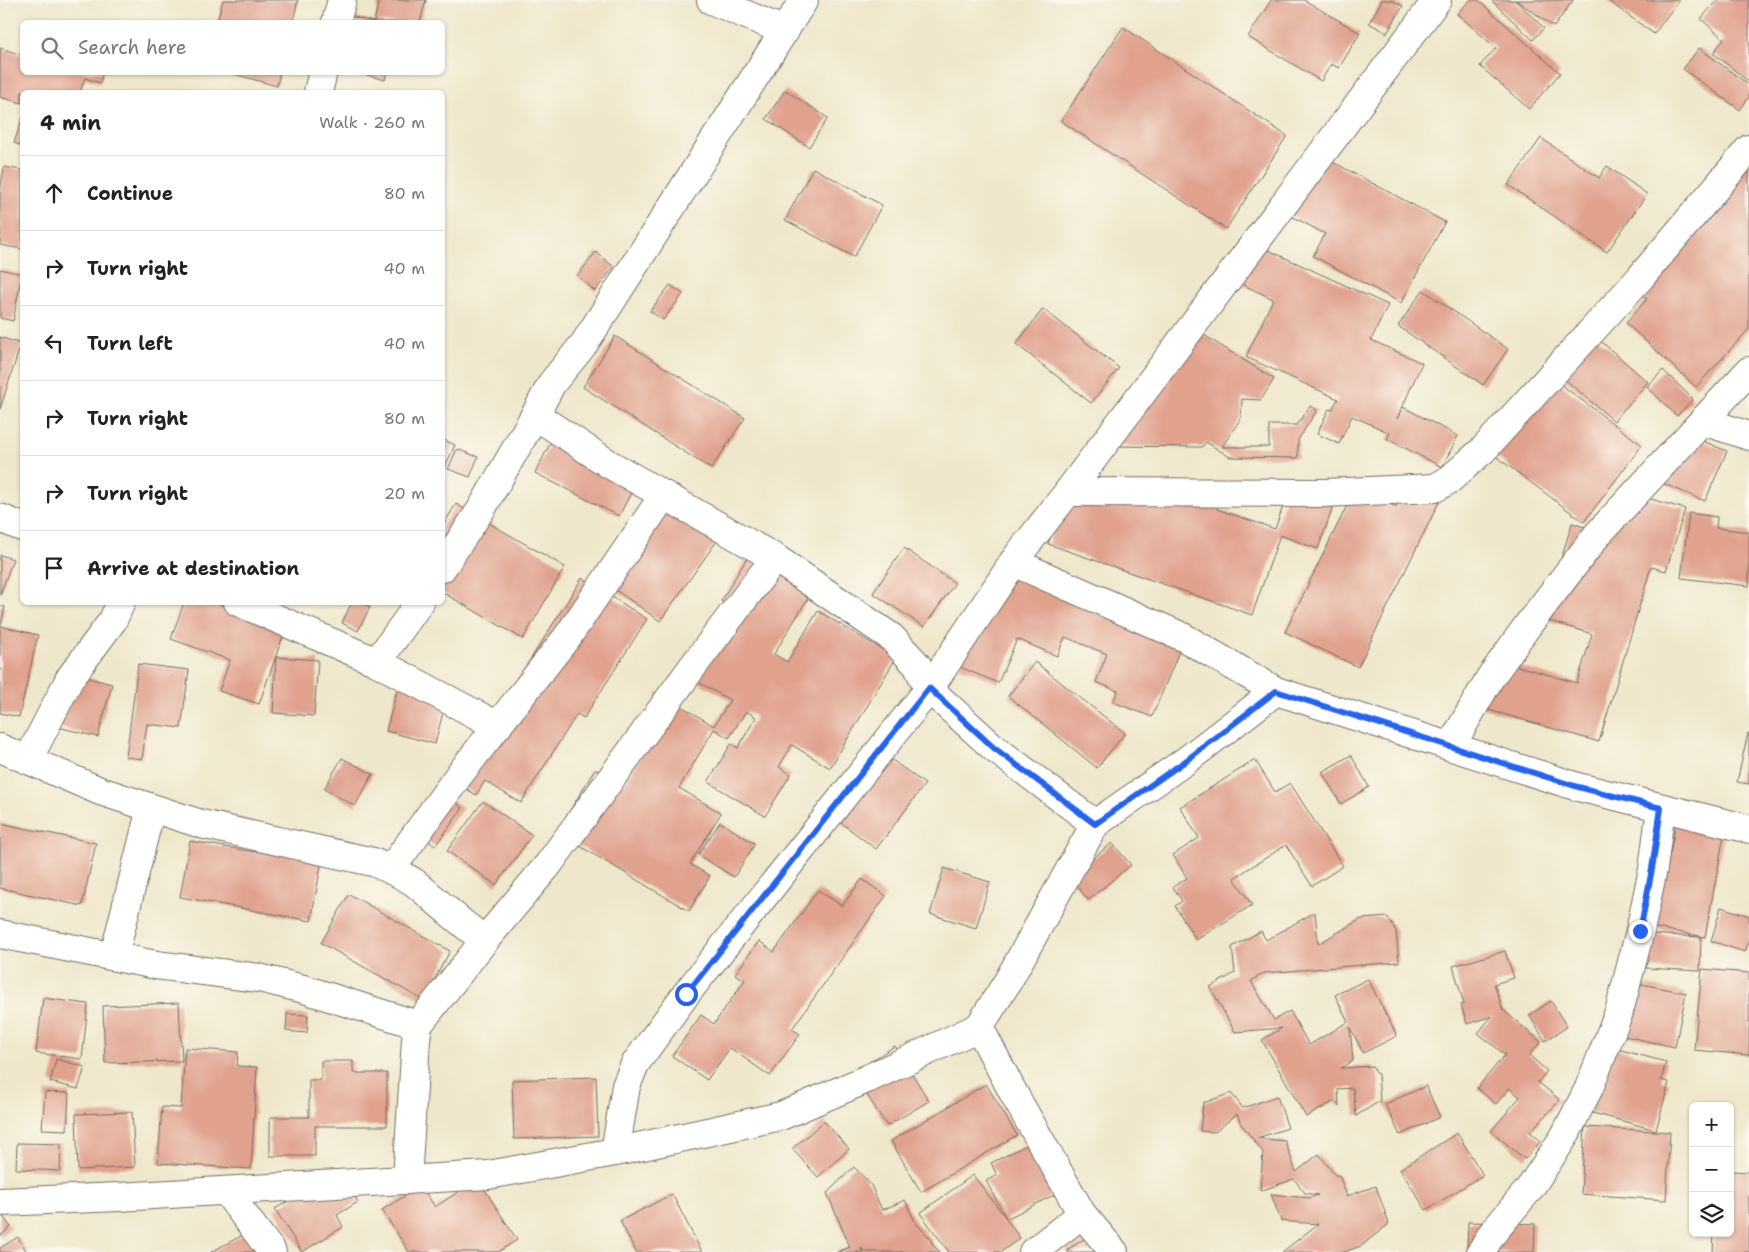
<!DOCTYPE html>
<html lang="en">
<head>
<meta charset="utf-8">
<style>
	:root { --surface:#fff; --page:#f2f2f2; --text:#222; --muted:#767676; --line:#e0e0e0 }
	body { margin:0; font-family:"Shantell Sans",sans-serif; background:var(--page); color:var(--text) }
	.controls { position:absolute; right:15px; bottom:15px; display:grid; overflow:hidden; border-radius:8px; box-shadow:0 1px 4px #0004 }
	.controls button { width:45px; height:45px; display:grid; place-items:center; padding:0; border:0; border-bottom:1px solid var(--line); background:var(--surface); color:var(--text); font:25px sans-serif }
	.stop { position:absolute; width:15px; height:15px; margin:-11px; border:4px solid #2563eb; border-radius:50%; background:#fff }
	.stop.end { background:#2563eb; border-color:#fff; box-shadow:0 1px 5px #0008 }
	.list { margin:0; padding:0; list-style:none }
	h2 { display:flex; justify-content:space-between; align-items:center; height:65px; margin:0; padding:0 20px; font-size:21px }
	h2 small { font-size:16px; font-weight:400; color:var(--muted) }
	.list li { display:grid; grid-template-columns:32px 1fr auto; gap:15px; align-items:center; box-sizing:border-box; height:75px; padding:0 20px; border-top:1px solid var(--line) }
	.list b { display:block; font-size:19px; white-space:nowrap }
	.list em { font-size:16px; font-style:normal; color:var(--muted) }
	.icon { flex:none; width:28px; height:28px; fill:none; stroke:currentColor; stroke-width:2; stroke-linecap:round; stroke-linejoin:round }
	.map { position:relative; flex:none; width:1749px; height:1252px; overflow:hidden }
	.search { position:absolute; background:var(--surface); box-shadow:0 1px 4px #0004; left:20px; top:20px; width:425px; height:55px; display:flex; align-items:center; gap:12px; box-sizing:border-box; padding:0 18px; border-radius:8px; color:var(--muted); font-size:19px }
	.panel { position:absolute; background:var(--surface); box-shadow:0 1px 4px #0004; left:20px; top:90px; width:425px; height:515px; border-radius:8px }
	.map>svg:first-child { display:block }
</style>
</head>
<body>
<div class="map">
<svg width="1749" height="1252" viewBox="0 0 1749 1252">
	<rect width="100%" height="100%" fill="#fbf7ec"/>
	<filter id="ink" filterUnits="userSpaceOnUse"><feTurbulence type="fractalNoise" baseFrequency=".02" numOctaves="2"/><feDisplacementMap in="SourceGraphic" scale="10" xChannelSelector="R" yChannelSelector="G"/><feConvolveMatrix kernelMatrix="1 2 1 2 8 2 1 2 1" color-interpolation-filters="sRGB"/></filter>
	<filter id="wash" filterUnits="userSpaceOnUse"><feTurbulence type="fractalNoise" baseFrequency=".0096" numOctaves="4" result="noise"/><feDisplacementMap in="SourceGraphic" scale="20" xChannelSelector="R" yChannelSelector="G"/><feGaussianBlur stdDeviation="1.12" result="paint"/><feColorMatrix in="noise" values="0 0 0 0 0 0 0 0 0 0 0 0 0 0 0 0 0 1.4 0 .05"/><feComposite in="paint" operator="in"/></filter>
	<g filter="url(#wash)">
		<rect width="100%" height="100%" fill="#efe7cb"/>
		<g id="blocks">
			<g fill="#e0a18d">
				<polygon points="223,0 298,0 293,22 217,22"/>
				<polygon points="379,0 426,0 420,22 345,22 347,15 374,22"/>
				<polygon points="1271,0 1304,0 1360,33 1339,68 1331,64 1321,81 1248,37"/>
				<polygon points="1382,0 1391,0 1403,6 1387,33 1369,23"/>
				<polygon points="1470,0 1478,0 1560,73 1529,109 1480,66 1496,48 1457,14"/>
				<polygon points="1491,0 1515,0 1544,28 1533,40"/>
				<polygon points="1516,0 1573,0 1554,27"/>
				<polygon points="1607,0 1679,0 1654,34"/>
				<polygon points="1717,0 1749,0 1749,82 1713,53 1724,39 1701,19"/>
				<polygon points="1123,27 1287,136 1226,229 1061,121"/>
				<polygon points="0,48 22,55 22,72 103,72 100,83 85,78 80,92 22,92 22,103 0,97"/>
				<polygon points="1699,48 1749,85 1749,97 1740,110 1683,69"/>
				<polygon points="227,72 280,72 277,86"/>
				<polygon points="356,72 387,72 385,80"/>
				<polygon points="785,90 828,118 809,147 766,119"/>
				<polygon points="22,119 22,146 14,143"/>
				<polygon points="1749,134 1749,329 1696,387 1626,323 1647,299 1635,288"/>
				<polygon points="1541,138 1599,178 1607,166 1647,194 1607,252 1508,185"/>
				<polygon points="1316,153 1445,222 1401,303 1313,256 1325,234 1284,212"/>
				<polygon points="4,167 22,170 22,249 0,245 0,192"/>
				<polygon points="813,168 882,205 854,257 785,220"/>
				<polygon points="1255,244 1388,305 1371,340 1422,363 1397,419 1403,407 1458,436 1442,467 1387,439 1390,433 1352,416 1339,444 1317,434 1329,409 1332,410 1338,399 1246,357 1273,299 1237,282"/>
				<polygon points="596,252 614,267 595,291 577,276"/>
				<polygon points="0,269 22,274 13,321 0,318"/>
				<polygon points="670,285 683,294 663,320 650,311"/>
				<polygon points="1423,290 1508,349 1483,385 1398,326"/>
				<polygon points="1043,309 1119,368 1091,403 1016,344"/>
				<polygon points="1188,325 1274,379 1261,400 1242,399 1241,418 1222,447 1269,447 1269,425 1297,425 1310,406 1317,410 1298,440 1298,458 1230,457 1206,442 1202,447 1111,446"/>
				<polygon points="615,336 745,418 711,469 583,387"/>
				<polygon points="0,337 21,344 0,409"/>
				<polygon points="1596,337 1648,382 1614,421 1562,377"/>
				<polygon points="1663,370 1693,399 1677,416 1647,387"/>
				<polygon points="1552,378 1642,445 1584,522 1494,455"/>
				<polygon points="1683,433 1727,451 1705,501 1662,483"/>
				<polygon points="554,436 638,479 619,516 535,473"/>
				<polygon points="442,439 455,445 442,473"/>
				<polygon points="457,449 478,457 470,477 448,469"/>
				<polygon points="1073,474 1162,505 1220,499 1217,509 1275,529 1292,481 1337,496 1318,549 1280,535 1252,615 1048,544"/>
				<polygon points="1412,476 1444,492 1358,667 1285,632 1356,487 1396,507"/>
				<polygon points="1620,490 1685,509 1666,571 1651,567 1599,742 1475,706 1490,658 1577,683 1592,634 1543,619 1572,523 1607,534"/>
				<polygon points="665,501 719,538 660,621 607,584"/>
				<polygon points="456,504 565,567 523,639 442,592 442,527"/>
				<polygon points="1689,513 1717,517 1716,528 1749,532 1749,586 1681,578"/>
				<polygon points="904,548 955,583 924,627 873,593"/>
				<polygon points="750,553 813,590 774,654 787,662 818,611 896,658 830,768 792,745 779,767 791,774 765,816 708,782 731,744 738,748 756,717 746,711 729,738 714,729 679,788 721,813 690,864 710,876 689,911 573,842 587,819 571,809 595,769 623,786 639,760 658,692 714,726 730,700 698,682 739,613 721,601"/>
				<polygon points="0,555 13,559 0,595"/>
				<polygon points="1003,563 1185,637 1152,717 1113,702 1118,691 1096,682 1107,654 1065,637 1057,656 1017,639 998,683 960,667"/>
				<polygon points="582,578 647,619 584,718 577,714 521,803 485,781 476,795 454,781"/>
				<polygon points="184,602 215,602 232,609 289,619 259,704 219,691 230,660 171,639"/>
				<polygon points="352,602 361,602 370,607 358,631 342,623"/>
				<polygon points="0,606 5,607 1,625 0,625"/>
				<polygon points="0,626 38,635 19,717 0,713"/>
				<polygon points="276,657 318,660 314,716 273,713"/>
				<polygon points="1035,662 1125,733 1097,768 1008,696"/>
				<polygon points="138,664 189,670 181,728 147,724 142,759 126,757"/>
				<polygon points="57,670 112,684 98,737 42,723"/>
				<polygon points="400,679 448,692 435,744 386,731"/>
				<polygon points="1748,733 1749,733 1749,784 1737,782"/>
				<polygon points="1351,755 1369,787 1341,804 1322,772"/>
				<polygon points="888,757 925,784 876,849 840,822"/>
				<polygon points="342,758 373,774 355,806 324,789"/>
				<polygon points="1255,760 1275,792 1290,783 1343,866 1312,886 1286,845 1234,878 1252,905 1196,940 1175,906 1182,901 1173,887 1187,878 1173,855 1199,838 1180,807"/>
				<polygon points="446,795 463,808 435,846 417,832"/>
				<polygon points="483,801 532,835 496,885 447,851"/>
				<polygon points="1679,805 1728,814 1705,937 1644,926 1657,851 1670,854"/>
				<polygon points="720,822 755,844 734,877 698,855"/>
				<polygon points="0,823 96,843 82,906 0,888"/>
				<polygon points="190,841 255,852 256,848 322,860 311,921 180,897"/>
				<polygon points="1112,843 1131,865 1088,900 1070,877"/>
				<polygon points="944,868 990,882 976,928 930,914"/>
				<polygon points="862,879 886,896 792,1029 800,1034 770,1076 730,1048 707,1080 672,1056 701,1015 714,1024 745,980 735,974 759,941 774,952 818,890 842,906"/>
				<polygon points="349,894 450,951 423,1000 321,943"/>
				<polygon points="1721,907 1749,916 1749,940 1745,952 1711,941"/>
				<polygon points="1315,912 1318,944 1361,919 1388,917 1396,931 1399,962 1264,973 1251,981 1274,1020 1290,1011 1309,1045 1348,1022 1335,995 1368,979 1397,1036 1363,1053 1350,1027 1353,1061 1341,1068 1372,1066 1378,1075 1380,1101 1356,1116 1353,1088 1338,1089 1339,1107 1335,1101 1306,1117 1262,1040 1282,1028 1235,1032 1210,987 1235,973 1232,947 1261,931 1266,940"/>
				<polygon points="1648,934 1701,937 1700,971 1646,968"/>
				<polygon points="1505,951 1514,978 1494,984 1503,1010 1541,1042 1529,1055 1547,1071 1538,1082 1560,1100 1530,1132 1541,1141 1525,1159 1491,1131 1520,1097 1509,1088 1496,1104 1477,1088 1505,1055 1478,1033 1492,1016 1467,1024 1461,1005 1464,1004 1453,966"/>
				<polygon points="1702,969 1749,973 1749,1055 1694,1050"/>
				<polygon points="1627,981 1686,993 1675,1047 1615,1034"/>
				<polygon points="43,998 88,1004 82,1059 36,1053"/>
				<polygon points="1551,1001 1567,1027 1545,1041 1529,1015"/>
				<polygon points="179,1003 182,1061 105,1063 103,1006"/>
				<polygon points="287,1014 308,1015 307,1033 286,1031"/>
				<polygon points="895,1046 929,1101 887,1126 861,1086 878,1076 869,1062"/>
				<polygon points="1606,1046 1666,1062 1661,1080 1669,1082 1656,1130 1589,1112"/>
				<polygon points="185,1048 238,1052 237,1066 257,1067 251,1169 158,1163 162,1107 181,1108"/>
				<polygon points="56,1059 85,1067 78,1089 50,1082"/>
				<polygon points="321,1061 353,1061 353,1073 387,1073 387,1126 315,1126 315,1156 270,1156 270,1117 309,1117 309,1080 321,1080"/>
				<polygon points="596,1077 598,1136 514,1139 512,1080"/>
				<polygon points="986,1084 1017,1135 921,1192 891,1141"/>
				<polygon points="1426,1086 1440,1117 1400,1135 1385,1104"/>
				<polygon points="45,1092 69,1093 67,1130 42,1129"/>
				<polygon points="1231,1093 1243,1108 1277,1096 1288,1128 1257,1138 1285,1141 1296,1172 1319,1154 1335,1175 1339,1175 1347,1196 1376,1186 1389,1224 1361,1246 1344,1252 1282,1252 1318,1224 1281,1221 1271,1194 1309,1198 1318,1195 1305,1193 1294,1179 1260,1191 1263,1152 1241,1124 1237,1114 1215,1132 1200,1131 1203,1103"/>
				<polygon points="132,1112 135,1167 78,1170 76,1114"/>
				<polygon points="824,1121 849,1149 818,1177 792,1149"/>
				<polygon points="1585,1127 1670,1132 1666,1200 1581,1194"/>
				<polygon points="1457,1133 1483,1175 1426,1210 1400,1169"/>
				<polygon points="1036,1140 1062,1191 1006,1219 1020,1238 1001,1252 949,1252 920,1213 973,1175 1006,1218 986,1181 997,1175 991,1163"/>
				<polygon points="17,1143 61,1144 60,1171 16,1169"/>
				<polygon points="854,1167 871,1185 882,1210 905,1200 915,1222 930,1238 933,1245 940,1252 865,1252 861,1248 863,1252 837,1252 850,1247 827,1193"/>
				<polygon points="1730,1171 1749,1172 1749,1252 1713,1252 1714,1233 1730,1233"/>
				<polygon points="340,1173 358,1202 337,1215 343,1227 302,1252 275,1209 318,1183"/>
				<polygon points="478,1179 517,1240 498,1252 409,1252 382,1210 421,1186 435,1207"/>
				<polygon points="672,1194 702,1252 636,1252 620,1221"/>
				<polygon points="0,1213 11,1227 0,1236"/>
				<polygon points="1468,1222 1535,1224 1534,1252 1467,1252"/>
				<polygon points="256,1228 268,1252 211,1252"/>
				<polygon points="1093,1233 1106,1252 1068,1252 1067,1250"/>
				<polygon points="18,1237 27,1252 0,1252 0,1248"/>
			</g>
		</g>
	</g>
	<g filter="url(#ink)">
		<use href="#blocks" fill-opacity="0" stroke="#706d63" stroke-width="1"/>
		<g fill="none" stroke-linecap="round" stroke-linejoin="round">
			<g stroke="#706d63" stroke-width="30">
				<g id="minor">
					<polyline points="711,0 785,31"/>
					<polyline points="804,0 584,344 552,383 535,415 609,464 775,558 891,637 917,665 929,689 994,748 1095,824"/>
					<polyline points="336,22 342,0"/>
					<polyline points="318,92 323,72"/>
					<polyline points="1703,421 1749,436"/>
					<polyline points="1068,492 1324,493 1435,488 1449,480 1483,450 1640,278 1749,149"/>
					<polyline points="0,518 22,527"/>
					<polyline points="1013,562 1183,637 1276,691"/>
					<polyline points="442,568 482,508 535,415"/>
					<polyline points="238,602 377,662 498,726"/>
					<polyline points="377,662 420,602"/>
					<polyline points="1451,746 1490,678 1528,625 1597,535 1749,371"/>
					<path d="M0 748 100 791 201 824 373 862C387 868 402 874 415 883 438 902 460 923 485 940"/>
					<polyline points="28,760 70,678 113,620 121,602"/>
					<polyline points="391,869 459,775 568,636 664,495"/>
					<polyline points="0,934 156,965 259,978 304,989 418,1025"/>
					<polyline points="114,956 151,808"/>
					<polyline points="979,1027 1015,1096 1082,1214 1114,1252"/>
					<polyline points="615,1152 626,1086 635,1064 686,994 929,689 1019,554 1068,492 1437,0"/>
					<polyline points="407,1180 416,1040 418,1025 485,940 548,865 691,669 775,558"/>
					<polyline points="226,1191 272,1252"/>
					<polyline points="0,1202 119,1197 488,1175 615,1152 781,1116 867,1079 979,1027 1008,981 1095,824 1184,762 1276,691 1578,787 1749,829"/>
					<polyline points="1033,1252 1082,1214"/>
					<polyline points="1481,1252 1491,1235 1530,1188 1564,1137 1589,1088 1619,1012 1640,931 1653,869 1661,808"/>
				</g>
			</g>
			<use href="#minor" stroke="#fff" stroke-width="28"/>
		</g>
	</g>
	<g fill="none" stroke-linecap="round" stroke-linejoin="round" filter="url(#ink)">
		<polyline stroke="#2563eb" stroke-width="6" points="686,994 929,688 994,748 1095,824 1184,762 1276,691 1578,787 1661,808 1652,869 1640,931"/>
	</g>
</svg>
<div class="controls">
<button>+</button>
<button>−</button>
<button><svg class="icon" aria-label="layers" viewBox="0 0 24 24"><path d="M12 4l9 5-9 5-9-5zM3 14l9 5 9-5"/></svg></button>
</div>
<div class="stop" style="left:686px;top:994px"></div>
<div class="stop end" style="left:1640px;top:931px"></div>
<div class="search"><svg class="icon" aria-label="search" viewBox="0 0 24 24"><circle cx="10" cy="10" r="6"/><path d="M15 15l6 6"/></svg>Search here</div>
<section class="panel">
<h2>4 min<small>Walk · 260 m</small></h2>
<ul class="list">
<li><svg class="icon" aria-label="ahead" viewBox="0 0 24 24"><path d="M12 20V5M6 11l6-6 6 6"/></svg><div><b>Continue</b></div><em>80 m</em></li>
<li><svg class="icon" aria-label="right" viewBox="0 0 24 24"><path d="M7 20v-9h11M14 6l5 5-5 5"/></svg><div><b>Turn right</b></div><em>40 m</em></li>
<li><svg class="icon" aria-label="left" viewBox="0 0 24 24"><path d="M17 20v-9H6M10 6l-5 5 5 5"/></svg><div><b>Turn left</b></div><em>40 m</em></li>
<li><svg class="icon" aria-label="right" viewBox="0 0 24 24"><path d="M7 20v-9h11M14 6l5 5-5 5"/></svg><div><b>Turn right</b></div><em>80 m</em></li>
<li><svg class="icon" aria-label="right" viewBox="0 0 24 24"><path d="M7 20v-9h11M14 6l5 5-5 5"/></svg><div><b>Turn right</b></div><em>20 m</em></li>
<li><svg class="icon" aria-label="arrive" viewBox="0 0 24 24"><path d="M6 21V4h12l-3 4 3 4H6"/></svg><div><b>Arrive at destination</b></div></li>
</ul>
</section>
</div>
</body>
</html>
